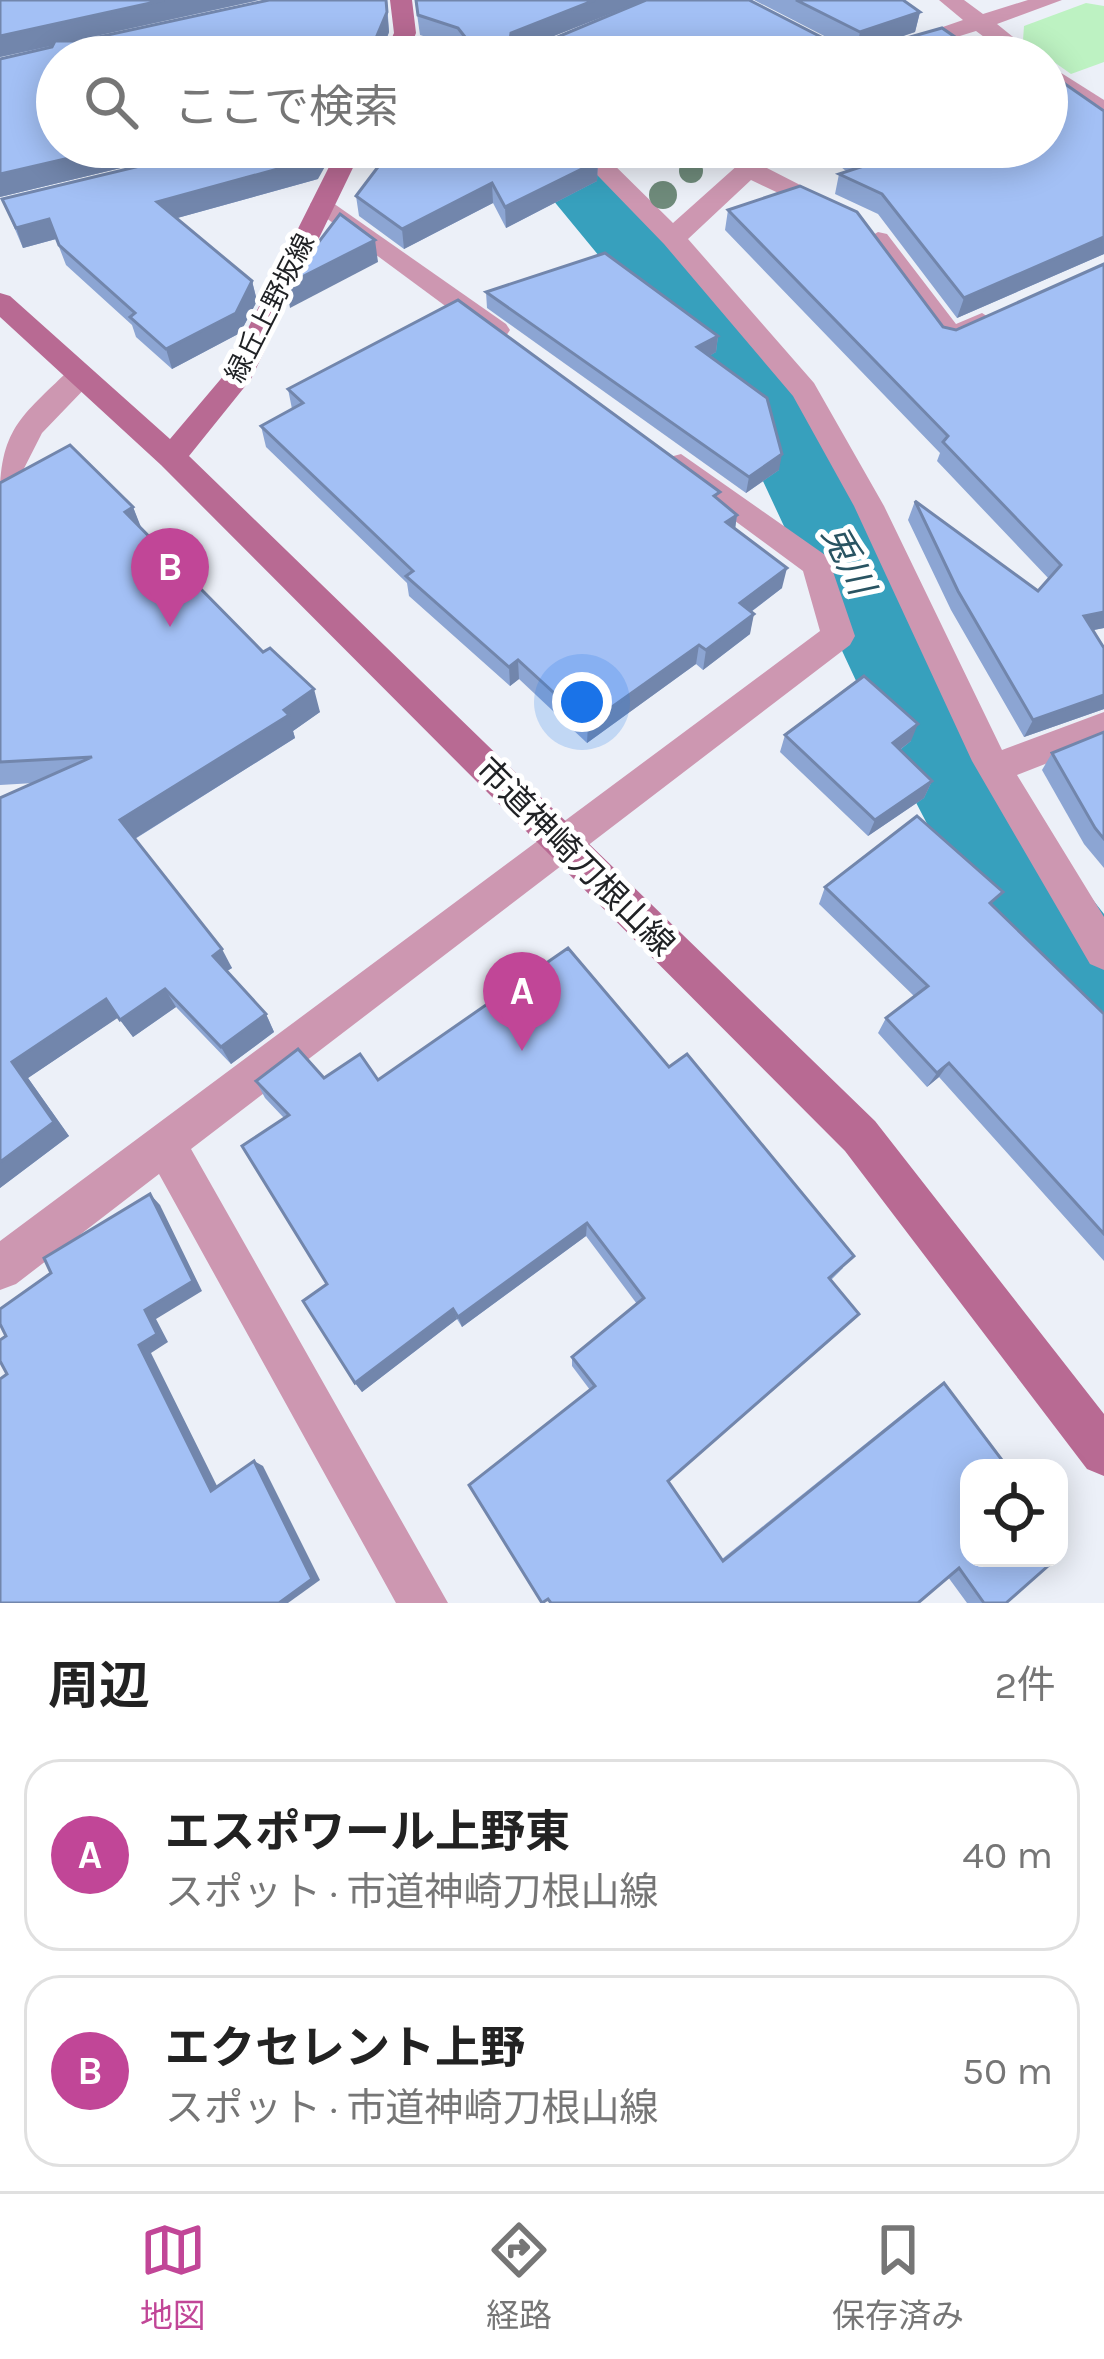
<!DOCTYPE html>
<html lang="ja">
<head>
<meta charset="utf-8">
<style>
	:root { --surface:#fff; --page:#f2f2f2; --text:#222; --muted:#767676; --line:#e0e0e0; --accent:#c14697 }
	body { margin:0; font-family:Karla,"Noto Sans JP",sans-serif; background:var(--page); color:var(--text) }
	.controls { position:absolute; right:36px; bottom:36px; display:grid; overflow:hidden; border-radius:24px; box-shadow:0 6px 30px #0003 }
	.controls button { width:108px; height:108px; display:grid; place-items:center; padding:0; border:0; border-bottom:3px solid var(--line); background:var(--surface); color:var(--text); font:60px sans-serif }
	.you { position:absolute; left:582px; top:702px; width:42px; height:42px; margin:-30px; border:9px solid #fff; border-radius:50%; background:#1a73e8; box-shadow:0 0 0 18px #1a73e833 }
	.badge { display:grid; place-items:center; width:78px; height:78px; border-radius:50%; background:var(--accent); color:#fff; font-size:39px; font-weight:700 }
	.pin { position:absolute; translate:-50% -99px; filter:drop-shadow(0 3px 6px #0008) }
	.pin::after { content:''; position:absolute; top:63px; width:42px; height:36px; background:inherit; clip-path:polygon(0 0,100% 0,50% 100%) }
	.list { margin:0; padding:0; list-style:none }
	h2 { display:flex; justify-content:space-between; align-items:center; height:156px; margin:0; padding:0 48px; font-size:51px }
	h2 small { font-size:39px; font-weight:400; color:var(--muted) }
	.list li { display:grid; grid-template-columns:78px 1fr auto; gap:36px; align-items:center; box-sizing:border-box; height:192px; margin:0 24px 24px; padding:0 24px; border:3px solid var(--line); border-radius:36px }
	.list b { display:block; font-size:45px; white-space:nowrap }
	.list p { margin:0; font-size:39px; white-space:nowrap; color:var(--muted) }
	.list em { font-size:39px; font-style:normal; color:var(--muted) }
	.icon { flex:none; width:66px; height:66px; fill:none; stroke:currentColor; stroke-width:2; stroke-linecap:round; stroke-linejoin:round }
	.map { position:relative; flex:none; width:1104px; height:1603px; overflow:hidden }
	.search { position:absolute; background:var(--surface); box-shadow:0 6px 30px #0003; left:36px; right:36px; top:36px; height:132px; display:flex; align-items:center; gap:30px; box-sizing:border-box; padding:0 42px; border-radius:66px; color:var(--muted); font-size:45px }
	.sheet { height:588px; background:var(--surface) }
	nav { display:flex; justify-content:space-around; align-items:center; box-sizing:border-box; height:168px; border-top:3px solid var(--line); background:var(--surface); font-size:33px; color:var(--muted) }
	nav a { display:grid; justify-items:center; gap:6px }
	nav .on { color:var(--accent) }
	.map>svg:first-child { display:block }
</style>
</head>
<body>
<div class="map">
<svg width="1104" height="1603" viewBox="0 0 1104 1603">
	<rect width="100%" height="100%" fill="#ecf0f8"/>
	<polygon fill="#bdf2c2" points="1086,3 1104,6 1104,62 1071,74 1023,40 1024,26"/>
	<g fill="none" stroke-linecap="round" stroke-linejoin="round">
		<polygon fill="#37a0bd" fill-rule="evenodd" points="503,147 590,147 806,385 977,712 1082,886 1104,914 1104,1067 1061,1050 998,960 885,743 735,421 534,177 514,163"/>
		<g fill="#cd97b1" fill-rule="evenodd">
			<polygon points="939,0 964,0 983,14 1028,0 1062,0 997,24 1038,57 1011,57 976,31 892,57 856,57 963,20"/>
			<polygon points="1047,64 1104,100 1104,118 1047,82"/>
			<polygon points="570,147 596,147 673,223 758,147 784,147 765,167 847,209 834,217 825,215 751,180 688,239 814,383 884,506 1002,750 1104,712 1104,741 1017,775 1104,917 1104,970 1090,964 972,761 854,506 793,396 664,244"/>
			<polygon points="323,196 506,324 510,330 506,336 486,336 314,209 310,204"/>
			<path d="M878 232 887 234 956 324 982 313 996 322C985 336 959 348 941 344L865 240Z"/>
			<path d="M82 364 96 374 92 381 42 433 11 494 0 497C0 426 25 414 72 367Z"/>
			<polygon points="681,454 828,557 855,636 850,645 191,1149 448,1603 396,1603 159,1174 16,1284 0,1290 0,1241 820,631 803,571 670,473 666,465 670,457"/>
		</g>
		<g fill="#b86a93" fill-rule="evenodd">
			<polygon points="390,0 412,0 416,33 407,57 383,57 394,33"/>
			<polygon points="339,147 363,147 251,379 189,456 875,1121 1104,1414 1104,1476 1087,1469 845,1151 161,465 0,317 0,293 10,296 170,439 225,374"/>
		</g>
	</g>
	<g fill="#6f8b7b">
		<circle cx="691" cy="171" r="12"/>
		<circle cx="663" cy="195" r="14"/>
	</g>
	<g fill="#8ca5d3">
		<polygon points="0,0 259,0 73,41 387,0 389,32 387,38 436,40 420,35 415,0 645,0 541,41 834,41 754,0 903,0 920,12 915,32 888,41 984,57 57,57 208,147 0,197 0,59 52,46 0,57"/>
		<polygon points="1104,111 1104,254 957,318 878,214 835,194 839,174 846,171 816,147 1047,147"/>
		<polygon points="355,147 598,161 597,181 506,228 493,203 404,249 359,216 356,196 382,162 358,168"/>
		<polygon points="602,147 664,147 623,168"/>
		<polygon points="318,179 177,218 252,281 257,301 240,333 172,369 136,337 132,325 66,265 56,239 23,248 2,199"/>
		<polygon points="728,210 943,327 956,330 1104,265 1104,628 1093,630 1104,648 1104,709 1024,737 951,610 908,520 915,501 1038,591 1049,579 937,461 940,453 725,230"/>
		<polygon points="486,292 718,336 716,352 709,356 779,470 746,493 487,308"/>
		<polygon points="288,389 719,500 737,515 735,529 782,588 751,612 750,634 703,670 696,664 587,743 519,679 510,686 409,596 407,583 266,447 261,426 292,409"/>
		<polygon points="0,483 133,507 141,529 320,712 293,731 295,738 135,839 232,968 227,971 266,1014 274,1032 231,1064 176,1007 133,1037 118,1017 28,1078 69,1136 0,1188 34,783 0,785"/>
		<polygon points="1104,732 1104,868 1084,844 1042,770 1052,753"/>
		<polygon points="785,735 911,741 900,750 932,781 924,798 868,836 780,752"/>
		<polygon points="825,887 994,907 1104,1014 1104,1261 939,1077 927,1087 878,1033 886,1018 914,996 819,904"/>
		<polygon points="669,1067 843,1268 831,1280 849,1324 668,1482 722,1559 930,1392 944,1383 1006,1603 967,1603 948,1577 550,1603 590,1390 572,1366 572,1357 637,1304 586,1236 462,1327 457,1319 362,1392 355,1383 327,1284 284,1118 265,1098 256,1081 324,1078 378,1080"/>
	</g>
	<g fill="#7286ac">
		<polygon points="164,0 259,0 0,57 0,36"/>
		<polygon points="386,0 389,32 379,57 376,38"/>
		<polygon points="595,0 645,0 511,53 510,57 511,33"/>
		<polygon points="920,12 915,32 856,52 860,32"/>
		<polygon points="117,147 208,147 0,197 0,174"/>
		<polygon points="322,147 336,147 318,179 163,222 157,202"/>
		<polygon points="359,147 403,147 404,155 358,168 355,148"/>
		<polygon points="664,147 623,168 624,148"/>
		<polygon points="598,161 597,181 506,228 505,207"/>
		<polygon points="492,183 493,203 404,249 402,229"/>
		<polygon points="49,219 56,239 23,248 16,228"/>
		<polygon points="1104,237 1104,254 957,318 964,298"/>
		<polygon points="375,240 378,262 290,308 286,285"/>
		<polygon points="252,281 257,301 240,333 172,369 166,349"/>
		<polygon points="718,336 716,352 696,364 697,347"/>
		<polygon points="782,454 779,470 746,493 749,477"/>
		<polygon points="133,507 143,532 125,512"/>
		<polygon points="737,515 734,536 726,522"/>
		<polygon points="787,568 782,588 736,623 740,603"/>
		<polygon points="1104,612 1104,628 1074,634 1084,616"/>
		<polygon points="754,614 750,634 703,670 706,650"/>
		<polygon points="699,645 696,664 587,743 588,724"/>
		<polygon points="518,660 519,679 510,686 509,667"/>
		<polygon points="314,689 320,712 293,731 295,738 131,841 120,820"/>
		<polygon points="1104,695 1104,709 1024,737 1033,720"/>
		<polygon points="918,724 911,741 886,760 893,743"/>
		<polygon points="932,781 924,798 868,836 875,820"/>
		<polygon points="222,949 232,968 222,974 213,956"/>
		<polygon points="165,989 176,1007 133,1037 120,1020"/>
		<polygon points="106,999 119,1017 28,1078 69,1136 0,1188 0,1162 12,1062"/>
		<polygon points="266,1014 274,1032 231,1064 221,1047"/>
		<polygon points="949,1063 939,1077 927,1087 937,1073"/>
		<polygon points="150,1194 160,1205 202,1291 156,1319 168,1342 151,1353 221,1494 211,1491 139,1345"/>
		<polygon points="587,1223 586,1236 462,1327 458,1317"/>
		<polygon points="453,1309 457,1319 362,1392 355,1383"/>
		<polygon points="254,1461 263,1466 320,1580 288,1603 279,1603"/>
	</g>
	<g fill="#a3c0f5" stroke="#7286ac" stroke-width="3">
		<polygon points="0,0 164,0 0,36"/>
		<polygon points="269,0 386,0 387,12 376,38 461,41 465,37 458,28 418,15 416,0 595,0 511,33 510,40 548,41 646,0 749,0 829,41 896,41 942,28 984,57 57,57 57,147 117,147 0,174 0,59 52,47 55,41 80,41"/>
		<polygon points="796,0 903,0 920,12 860,32"/>
		<polygon points="1055,77 1104,111 1104,237 964,298 882,194 839,174 867,165 845,147 1047,147 1047,80"/>
		<polygon points="219,147 322,147 314,159 157,202 252,281 236,313 166,349 130,317 135,313 59,245 49,219 16,228 2,199"/>
		<polygon points="393,147 584,147 598,161 505,207 492,183 402,229 356,196"/>
		<polygon points="800,186 857,212 943,327 956,330 1104,264 1104,612 1084,616 1104,648 1104,695 1033,720 958,591 915,501 1038,591 1061,565 943,442 948,436 728,210"/>
		<polygon points="340,214 375,240 286,285"/>
		<polygon points="605,253 718,336 697,347 767,398 782,454 749,477 486,292"/>
		<polygon points="458,300 720,492 714,496 737,515 726,522 787,568 740,603 754,614 706,650 699,645 588,724 518,660 509,667 406,576 413,571 261,426 303,403 288,389"/>
		<polygon points="70,445 133,507 125,512 263,652 270,648 314,689 284,710 289,715 120,820 222,949 213,956 266,1014 221,1047 165,989 120,1020 106,999 12,1062 54,1122 0,1162 0,798 92,757 0,762 0,483"/>
		<polygon points="864,676 918,724 893,743 932,781 875,820 785,735"/>
		<polygon points="1104,732 1104,839 1095,828 1052,753"/>
		<polygon points="917,816 1003,892 990,903 1104,1014 1104,1234 949,1063 937,1073 886,1018 928,986 825,887"/>
		<polygon points="568,948 669,1067 687,1054 854,1256 829,1278 859,1314 668,1481 723,1561 944,1383 1008,1468 969,1468 969,1558 1057,1558 1006,1603 984,1603 959,1568 918,1603 551,1603 548,1599 542,1603 469,1485 595,1386 572,1357 644,1298 587,1223 458,1317 453,1309 355,1383 303,1301 327,1284 242,1146 289,1115 256,1081 298,1049 324,1078 360,1054 378,1080"/>
		<polygon points="150,1194 193,1281 145,1310 157,1334 139,1345 211,1491 254,1461 312,1579 279,1603 0,1603 0,1379 7,1374 0,1361 0,1340 6,1336 0,1324 0,1309 51,1273 44,1258"/>
	</g>
	<g text-anchor="middle" stroke-width="10" stroke-linejoin="round" paint-order="stroke">
		<g font-size="27" fill="#202225" stroke="#fff">
			<text transform="translate(270 308) rotate(-63)" y="9">緑丘上野坂線</text>
		</g>
		<g font-size="33" fill="#202225" stroke="#fff">
			<text transform="translate(576 856) rotate(45)" y="12">市道神崎刀根山線</text>
		</g>
		<g font-size="36" font-style="italic" fill="#295462" stroke="#fff">
			<text transform="translate(849 559) rotate(64)" y="13">兎川</text>
		</g>
	</g>
</svg>
<div class="controls">
<button><svg class="icon" aria-label="locate" viewBox="0 0 24 24"><circle cx="12" cy="12" r="6"/><path d="M12 2v4M12 18v4M2 12h4M18 12h4"/></svg></button>
</div>
<div class="you"></div>
<div class="pin badge" style="left:522px;top:1051px">A</div>
<div class="pin badge" style="left:170px;top:627px">B</div>
<div class="search"><svg class="icon" aria-label="search" viewBox="0 0 24 24"><circle cx="10" cy="10" r="6"/><path d="M15 15l6 6"/></svg>ここで検索</div>
</div>
<section class="sheet">
<h2>周辺<small>2件</small></h2>
<ul class="list">
<li><span class="badge">A</span><div><b>エスポワール上野東</b><p>スポット · 市道神崎刀根山線</p></div><em>40 m</em></li>
<li><span class="badge">B</span><div><b>エクセレント上野</b><p>スポット · 市道神崎刀根山線</p></div><em>50 m</em></li>
</ul>
</section>
<nav>
<a class="on"><svg class="icon" aria-label="map" viewBox="0 0 24 24"><path d="M3 6l6-2 6 2 6-2v14l-6 2-6-2-6 2zM9 4v14M15 6v14"/></svg>地図</a>
<a><svg class="icon" aria-label="directions" viewBox="0 0 24 24"><path d="M12 3l9 9-9 9-9-9zM9 14v-3h6M13 9l2 2-2 2"/></svg>経路</a>
<a><svg class="icon" aria-label="saved" viewBox="0 0 24 24"><path d="M7 4h10v16l-5-4-5 4z"/></svg>保存済み</a>
</nav>
</body>
</html>
